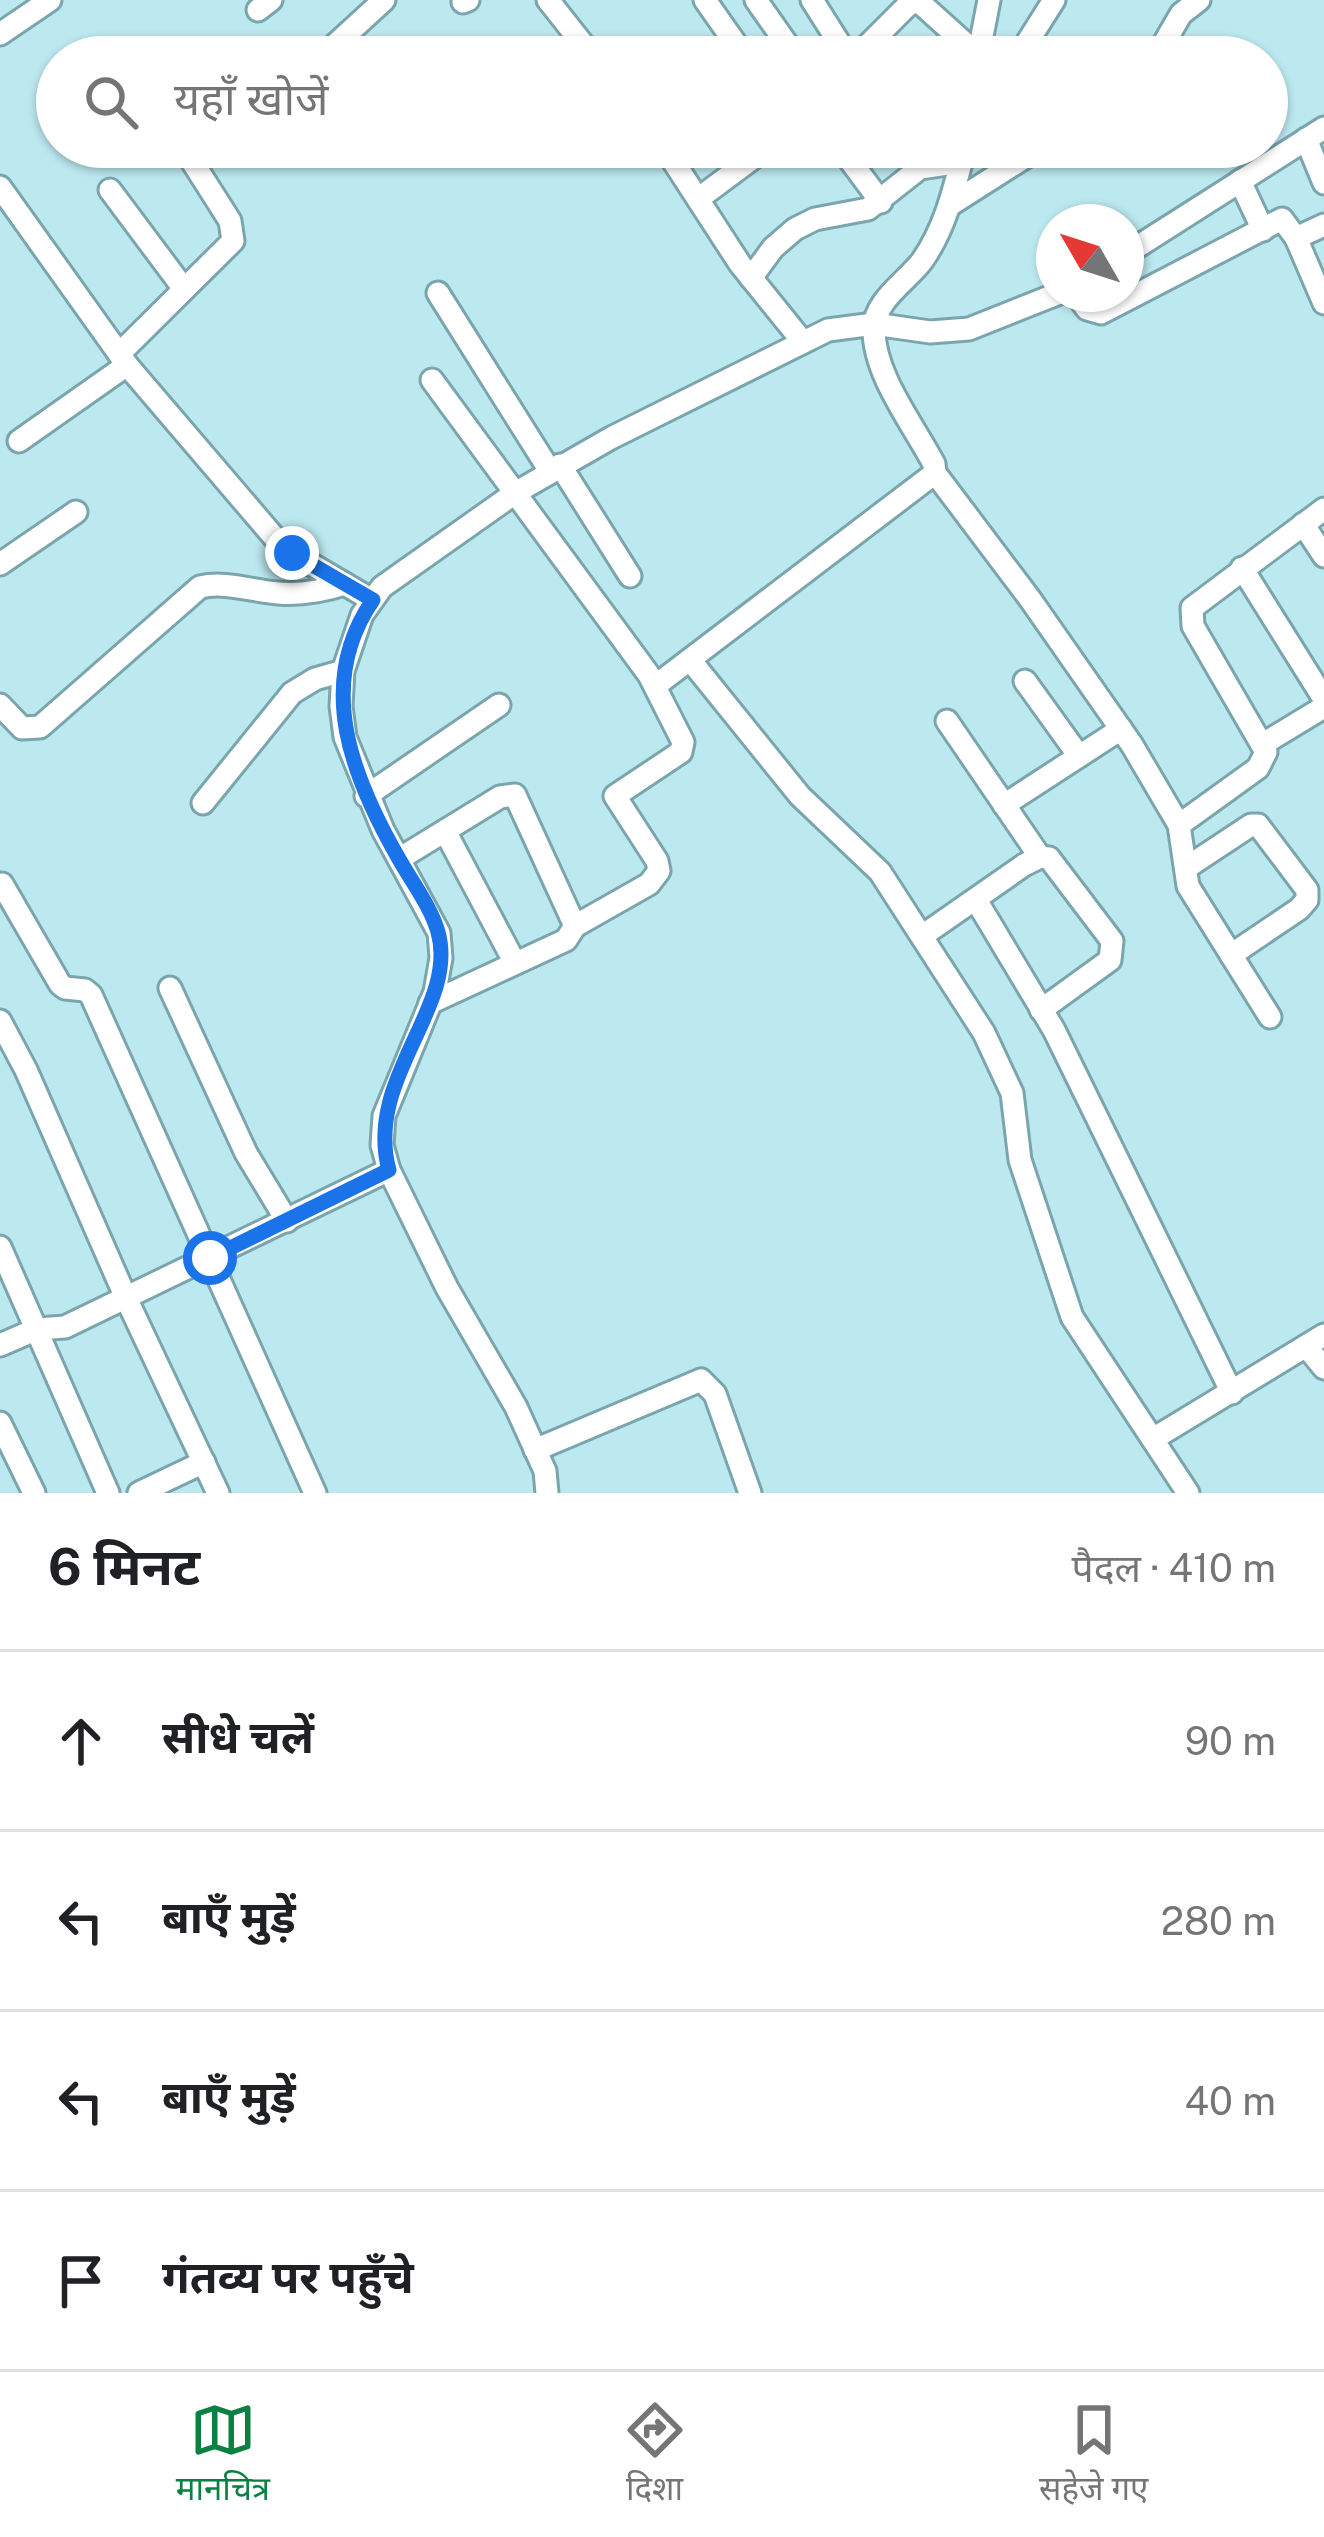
<!DOCTYPE html>
<html lang="hi">
<head>
<meta charset="utf-8">
<style>
	:root { --surface:#fff; --page:#f6f6f6; --text:#202124; --muted:#757577; --line:#e0e0e0; --accent:#0b8043 }
	body { margin:0; font-family:"Public Sans","Noto Sans Devanagari",sans-serif; background:var(--page); color:var(--text) }
	.compass { position:absolute; left:1036px; top:204px; width:108px; height:108px; border-radius:50%; background:var(--surface); box-shadow:0 3px 9px #0004; rotate:309deg }
	.stop { position:absolute; width:36px; height:36px; margin:-27px; border:9px solid #1a73e8; border-radius:50%; background:#fff }
	.stop.end { background:#1a73e8; border-color:#fff; box-shadow:0 3px 12px #0008 }
	.list { margin:0; padding:0; list-style:none }
	h2 { display:flex; justify-content:space-between; align-items:center; height:156px; margin:0; padding:0 48px; font-size:51px }
	h2 small { font-size:39px; font-weight:400; color:var(--muted) }
	.list li { display:grid; grid-template-columns:78px 1fr auto; gap:36px; align-items:center; box-sizing:border-box; height:180px; padding:0 48px; border-top:3px solid var(--line) }
	.list b { display:block; font-size:45px; white-space:nowrap }
	.list em { font-size:39px; font-style:normal; color:var(--muted) }
	.icon { flex:none; width:66px; height:66px; fill:none; stroke:currentColor; stroke-width:2; stroke-linecap:round; stroke-linejoin:round }
	.map { position:relative; flex:none; width:1324px; height:1493px; overflow:hidden }
	.search { position:absolute; background:var(--surface); box-shadow:0 3px 9px #0004; left:36px; right:36px; top:36px; height:132px; display:flex; align-items:center; gap:30px; box-sizing:border-box; padding:0 42px; border-radius:66px; color:var(--muted); font-size:45px }
	.sheet { height:876px; background:var(--surface) }
	nav { display:flex; justify-content:space-around; align-items:center; box-sizing:border-box; height:168px; border-top:3px solid var(--line); background:var(--surface); font-size:33px; color:var(--muted) }
	nav a { display:grid; justify-items:center; gap:6px }
	nav .on { color:var(--accent) }
	.map>svg:first-child { display:block }
</style>
</head>
<body>
<div class="map">
<svg width="1324" height="1493" viewBox="0 0 1324 1493">
	<rect width="100%" height="100%" fill="#bce8ef"/>
	<g fill="none" stroke-linecap="round" stroke-linejoin="round">
		<g stroke="#7ba5ac" stroke-width="27">
			<g id="minor">
				<polyline points="548,0 593,57"/>
				<polyline points="705,0 745,57"/>
				<polyline points="756,0 796,57"/>
				<polyline points="812,0 848,57"/>
				<polyline points="463,2 468,0"/>
				<polyline points="258,10 271,0"/>
				<polyline points="0,34 50,0"/>
				<polyline points="336,44 384,0"/>
				<polyline points="856,57 908,5 918,1 978,55"/>
				<polyline points="978,57 989,0"/>
				<polyline points="1018,57 1054,0"/>
				<polyline points="1156,57 1181,14 1199,0"/>
				<polyline points="1306,139 1324,183"/>
				<polyline points="664,147 740,264 803,342"/>
				<polyline points="840,147 881,202"/>
				<polyline points="1240,181 1263,230"/>
				<polyline points="0,187 127,365 274,537 292,553 372,600"/>
				<polyline points="110,190 184,289"/>
				<polyline points="698,199 768,147"/>
				<polyline points="950,205 1041,147"/>
				<polyline points="1296,238 1324,303"/>
				<polyline points="1126,254 1324,128"/>
				<polyline points="751,278 773,248 795,229 815,219 868,209 920,168 961,162"/>
				<polyline points="438,293 550,471"/>
				<polyline points="1076,294 1087,309 1101,313 1282,219 1296,238 1324,225"/>
				<polyline points="119,354 233,241 230,221 183,147"/>
				<polyline points="432,380 649,675 683,742 681,752 615,796 657,861 659,871 649,884 575,926"/>
				<polyline points="19,441 127,365"/>
				<polyline points="560,465 630,576"/>
				<polyline points="935,473 1030,599 1132,745 1179,825 1188,886 1270,1017"/>
				<polyline points="1303,524 1324,556"/>
				<polyline points="0,564 76,512"/>
				<polyline points="1242,568 1324,699"/>
				<polyline points="691,661 800,796 880,872 984,1033 1012,1093 1020,1160 1072,1317 1188,1493"/>
				<polyline points="1025,681 1079,756"/>
				<path d="M655 686 935 473 934 464C913 424 873 374 874 328 875 300 907 281 922 261 946 227 955 186 965 147"/>
				<path d="M0 705 22 728 40 727 200 587C225 581 252 591 278 593 301 595 323 591 345 584"/>
				<polyline points="947,721 1040,857"/>
				<polyline points="1263,744 1324,707"/>
				<polyline points="366,796 499,705"/>
				<polyline points="203,803 292,693 315,679 343,671"/>
				<polyline points="1004,805 1121,729"/>
				<polyline points="1179,825 1258,768 1266,752 1193,626 1192,608 1324,509"/>
				<polyline points="445,831 515,963"/>
				<polyline points="399,859 500,797 515,795 575,926 566,940 430,1003"/>
				<polyline points="1186,868 1251,825 1258,825 1307,890 1307,900 1299,909 1231,955"/>
				<polyline points="2,884 60,984 65,988 85,990 91,995 315,1493"/>
				<polyline points="976,900 1054,1030 1232,1393"/>
				<polyline points="922,936 1024,865 1040,857 1049,858 1112,941 1110,960 1041,1010"/>
				<polyline points="170,988 246,1153 287,1221"/>
				<polyline points="0,1021 26,1070 126,1298 218,1493"/>
				<polyline points="0,1247 108,1493"/>
				<polyline points="0,1345 37,1329 65,1327 389,1170"/>
				<polyline points="1306,1346 1324,1368"/>
				<polyline points="0,1423 34,1493"/>
				<polyline points="1153,1439 1324,1335"/>
				<polyline points="535,1450 701,1380 715,1394 750,1493"/>
				<polyline points="139,1493 204,1462"/>
				<polyline points="547,1493 545,1471 516,1407 447,1288 389,1170 382,1145 384,1116 435,992 441,958 439,933 383,830 345,737 341,706 343,671 362,615 382,587 515,493 611,438 828,330 874,324 930,332 969,329 1057,294"/>
			</g>
		</g>
		<use href="#minor" stroke="#fff" stroke-width="21"/>
	</g>
	<g fill="none" stroke-linecap="round" stroke-linejoin="round">
		<path stroke="#1a73e8" stroke-width="15" d="M210 1258 389 1170C364 1078 459 1007 438 932 431 907 412 882 399 859 353 779 314 685 373 600L292 553"/>
	</g>
</svg>
<svg class="compass" viewBox="-18 -18 36 36"><path d="M0-13l5 13h-10z" fill="#e53935"/><path d="M0 13l5-13h-10z" fill="#757577"/></svg>
<div class="stop" style="left:210px;top:1258px"></div>
<div class="stop end" style="left:292px;top:553px"></div>
<div class="search"><svg class="icon" aria-label="search" viewBox="0 0 24 24"><circle cx="10" cy="10" r="6"/><path d="M15 15l6 6"/></svg>यहाँ खोजें</div>
</div>
<section class="sheet">
<h2>6 मिनट<small>पैदल · 410 m</small></h2>
<ul class="list">
<li><svg class="icon" aria-label="ahead" viewBox="0 0 24 24"><path d="M12 20V5M6 11l6-6 6 6"/></svg><div><b>सीधे चलें</b></div><em>90 m</em></li>
<li><svg class="icon" aria-label="left" viewBox="0 0 24 24"><path d="M17 20v-9H6M10 6l-5 5 5 5"/></svg><div><b>बाएँ मुड़ें</b></div><em>280 m</em></li>
<li><svg class="icon" aria-label="left" viewBox="0 0 24 24"><path d="M17 20v-9H6M10 6l-5 5 5 5"/></svg><div><b>बाएँ मुड़ें</b></div><em>40 m</em></li>
<li><svg class="icon" aria-label="arrive" viewBox="0 0 24 24"><path d="M6 21V4h12l-3 4 3 4H6"/></svg><div><b>गंतव्य पर पहुँचे</b></div></li>
</ul>
</section>
<nav>
<a class="on"><svg class="icon" aria-label="map" viewBox="0 0 24 24"><path d="M3 6l6-2 6 2 6-2v14l-6 2-6-2-6 2zM9 4v14M15 6v14"/></svg>मानचित्र</a>
<a><svg class="icon" aria-label="directions" viewBox="0 0 24 24"><path d="M12 3l9 9-9 9-9-9zM9 14v-3h6M13 9l2 2-2 2"/></svg>दिशा</a>
<a><svg class="icon" aria-label="saved" viewBox="0 0 24 24"><path d="M7 4h10v16l-5-4-5 4z"/></svg>सहेजे गए</a>
</nav>
</body>
</html>
